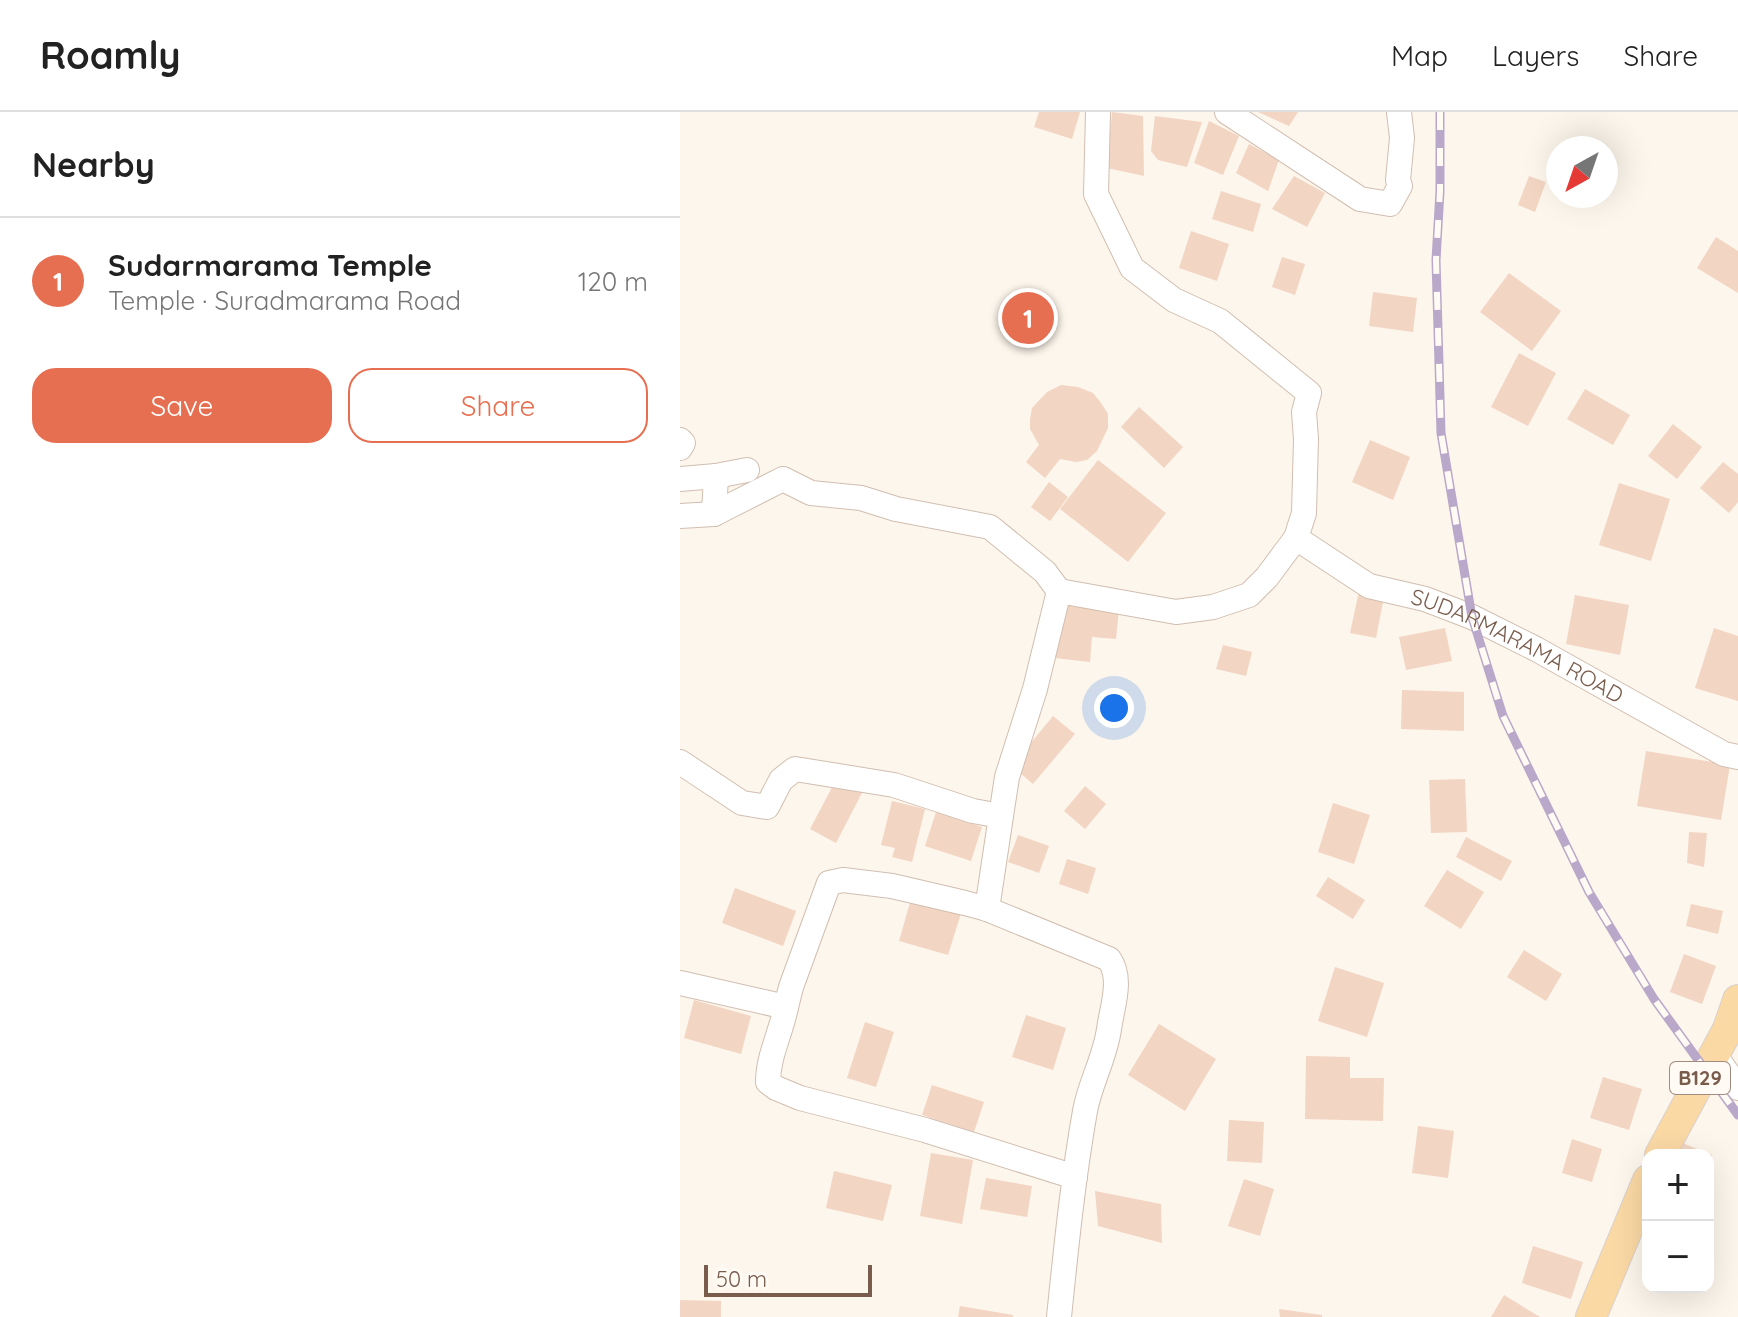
<!DOCTYPE html>
<html lang="en">
<head>
<meta charset="utf-8">
<style>
	:root { --surface:#fff; --page:#f2f2f2; --text:#222; --muted:#767676; --line:#e0e0e0; --accent:#e76f51 }
	body { margin:0; font-family:Quicksand,sans-serif; background:var(--page); color:var(--text) }
	.controls { position:absolute; right:24px; bottom:24px; display:grid; overflow:hidden; border-radius:16px; box-shadow:0 8px 32px #0002 }
	.controls button { width:72px; height:72px; display:grid; place-items:center; padding:0; border:0; border-bottom:2px solid var(--line); background:var(--surface); color:var(--text); font:40px sans-serif }
	.compass { position:absolute; left:866px; top:24px; width:72px; height:72px; border-radius:50%; background:var(--surface); box-shadow:0 8px 32px #0002; rotate:220deg }
	.scale { position:absolute; left:24px; bottom:20px; width:168px; box-sizing:border-box; padding-left:8px; border:4px solid #7a5c4d; border-top:0; font-size:22px; line-height:28px; white-space:nowrap; color:#7a5c4d; -webkit-text-stroke:6px #fffaf3; paint-order:stroke }
	.you { position:absolute; left:434px; top:596px; width:28px; height:28px; margin:-20px; border:6px solid #fff; border-radius:50%; background:#1a73e8; box-shadow:0 0 0 12px #1a73e833 }
	.badge { display:grid; place-items:center; width:52px; height:52px; border-radius:50%; background:var(--accent); color:#fff; font-size:26px; font-weight:700 }
	.pin { position:absolute; translate:-50% -50%; border:4px solid #fff; box-shadow:0 2px 8px #0006 }
	.list { margin:0; padding:0; list-style:none }
	h2 { display:flex; justify-content:space-between; align-items:center; height:104px; margin:0; padding:0 32px; font-size:34px }
	h2 small { font-size:26px; font-weight:400; color:var(--muted) }
	.list li { display:grid; grid-template-columns:52px 1fr auto; gap:24px; align-items:center; box-sizing:border-box; height:128px; padding:0 32px; border-top:2px solid var(--line) }
	.list b { display:block; font-size:30px; white-space:nowrap }
	.list p { margin:0; font-size:26px; white-space:nowrap; color:var(--muted) }
	.list em { font-size:26px; font-style:normal; color:var(--muted) }
	.actions { display:flex; gap:16px; padding:24px 32px }
	.actions a { flex:1; padding:18px 0; border:2px solid var(--accent); border-radius:24px; text-align:center; font-size:28px; color:var(--accent) }
	.actions .main { background:var(--accent); color:#fff }
	.map { position:relative; flex:none; width:1058px; height:1205px; overflow:hidden }
	header { display:flex; align-items:center; gap:48px; box-sizing:border-box; height:112px; padding:0 40px; background:var(--surface); border-bottom:2px solid var(--line) }
	header strong { font-size:38px }
	nav { display:flex; gap:44px; margin-inline-start:auto; font-size:28px }
	main { display:flex }
	aside { flex:1; background:var(--surface) }
	.map>svg:first-child { display:block }
</style>
</head>
<body>
<header>
<strong>Roamly</strong>
<nav><a>Map</a><a>Layers</a><a>Share</a></nav>
</header>
<main>
<aside>
<h2>Nearby<small></small></h2>
<ul class="list">
<li><span class="badge">1</span><div><b>Sudarmarama Temple</b><p>Temple · Suradmarama Road</p></div><em>120 m</em></li>
</ul>
<div class="actions"><a class="main">Save</a><a>Share</a></div>
</aside>
<div class="map">
<svg width="1058" height="1205" viewBox="0 0 1058 1205">
	<rect width="100%" height="100%" fill="#fdf6ec"/>
	<g fill="#f3d5c3">
		<polygon points="359,0 400,0 392,27 354,15"/>
		<polygon points="432,0 463,4 464,64 427,56"/>
		<polygon points="578,0 618,0 609,14"/>
		<polygon points="475,4 522,10 507,55 478,48 471,39"/>
		<polygon points="529,9 559,24 543,63 514,51"/>
		<polygon points="569,32 599,48 588,79 556,61"/>
		<polygon points="614,64 645,81 627,115 592,97"/>
		<polygon points="849,64 866,70 855,100 838,93"/>
		<polygon points="541,79 581,92 573,120 532,107"/>
		<polygon points="511,119 549,132 537,169 499,156"/>
		<polygon points="1036,125 1058,139 1058,181 1017,156"/>
		<polygon points="602,145 625,152 615,183 592,175"/>
		<polygon points="829,161 881,199 852,239 800,200"/>
		<polygon points="693,180 737,186 733,220 689,214"/>
		<polygon points="839,241 876,261 848,314 811,295"/>
		<polygon points="381,273 398,275 413,281 421,291 428,302 428,316 417,339 407,348 396,350 380,347 365,366 346,350 359,333 350,317 350,307 352,296 367,280"/>
		<polygon points="905,277 950,303 933,333 887,307"/>
		<polygon points="459,295 503,335 484,356 441,315"/>
		<polygon points="993,312 1022,335 997,367 968,344"/>
		<polygon points="690,328 730,345 713,388 672,370"/>
		<polygon points="418,348 486,401 448,450 380,397"/>
		<polygon points="1043,350 1058,362 1058,390 1049,401 1020,376"/>
		<polygon points="369,370 388,385 370,409 351,395"/>
		<polygon points="939,371 990,387 971,449 919,433"/>
		<polygon points="679,479 704,485 696,526 670,521"/>
		<polygon points="895,483 949,493 940,543 886,532"/>
		<polygon points="379,493 439,498 436,527 412,525 410,550 374,546"/>
		<polygon points="765,516 772,549 726,558 719,525"/>
		<polygon points="1034,516 1058,524 1058,589 1015,576"/>
		<polygon points="543,533 572,540 566,564 536,557"/>
		<polygon points="722,578 784,580 784,619 721,617"/>
		<polygon points="373,604 395,622 353,672 332,654"/>
		<polygon points="966,639 1050,653 1041,708 957,694"/>
		<polygon points="158,664 184,677 156,731 130,717"/>
		<polygon points="785,667 787,720 751,721 749,668"/>
		<polygon points="405,674 426,692 405,717 384,699"/>
		<polygon points="212,689 245,697 232,750 212,745 215,736 201,733"/>
		<polygon points="653,691 690,703 674,752 638,740"/>
		<polygon points="256,700 302,715 291,749 245,734"/>
		<polygon points="1009,720 1027,721 1024,755 1007,751"/>
		<polygon points="338,723 369,734 359,761 328,750"/>
		<polygon points="786,725 832,749 821,769 776,745"/>
		<polygon points="387,747 416,756 408,782 379,772"/>
		<polygon points="767,758 804,780 781,817 744,794"/>
		<polygon points="648,765 685,788 673,807 636,784"/>
		<polygon points="55,776 116,799 103,834 42,811"/>
		<polygon points="233,780 283,795 268,843 219,829"/>
		<polygon points="1011,792 1043,799 1038,822 1006,814"/>
		<polygon points="844,838 882,862 866,889 827,865"/>
		<polygon points="1004,842 1036,854 1022,892 990,880"/>
		<polygon points="655,855 704,871 687,925 638,909"/>
		<polygon points="14,888 71,904 61,942 4,926"/>
		<polygon points="346,903 386,916 373,958 332,945"/>
		<polygon points="185,910 214,920 196,975 167,966"/>
		<polygon points="479,912 536,947 505,999 448,963"/>
		<polygon points="626,944 670,945 670,966 704,966 703,1009 625,1007"/>
		<polygon points="923,965 962,977 949,1018 910,1006"/>
		<polygon points="252,973 304,990 294,1020 242,1003"/>
		<polygon points="549,1008 584,1010 582,1051 547,1049"/>
		<polygon points="738,1014 774,1019 768,1066 732,1061"/>
		<polygon points="892,1027 922,1037 912,1070 882,1061"/>
		<polygon points="1000,1030 1032,1043 1028,1054 1028,1043 993,1043"/>
		<polygon points="251,1041 293,1048 282,1112 240,1104"/>
		<polygon points="154,1059 212,1073 203,1109 146,1096"/>
		<polygon points="306,1066 352,1074 347,1105 300,1097"/>
		<polygon points="564,1067 594,1077 580,1124 548,1114"/>
		<polygon points="415,1079 481,1092 482,1131 418,1114"/>
		<polygon points="853,1134 903,1150 891,1187 842,1171"/>
		<polygon points="824,1183 860,1205 811,1205"/>
		<polygon points="0,1188 41,1189 41,1205 0,1205"/>
		<polygon points="280,1194 333,1203 333,1205 278,1205"/>
		<polygon points="599,1197 642,1203 642,1205 600,1205"/>
	</g>
	<g fill="none" stroke-linecap="round" stroke-linejoin="round">
		<g stroke="#d1beb0" stroke-width="26">
			<g id="minor">
				<polyline points="547,0 680,87 710,92 720,74 718,68 722,26 719,0"/>
				<polyline points="0,328 3,331 0,336"/>
				<polyline points="36,364 67,358"/>
				<polyline points="0,367 36,364 34,402"/>
				<polyline points="0,404 34,402 103,367 131,381 181,386 216,397 310,415 365,460 379,479 496,500 533,495 569,483 587,465 616,426 624,401 626,327 624,300 629,281 540,209 494,188 452,156 416,82 418,0"/>
				<path id="s1" d="M616 426 689 474 745 487 792 505 856 537 1044 642 1058 645"/>
				<polyline points="0,650 62,691 87,695 101,668 115,657 214,673 293,699 321,704 327,665 355,577 379,479"/>
				<polyline points="307,797 321,704"/>
				<path d="M0 871 106 895C101 921 88 944 88 970L96 976 120 986 245 1018 395 1065"/>
				<path d="M106 895 111 875 149 771 163 768 212 774 285 791 307 797 429 847C443 867 432 895 429 917 425 946 410 971 405 999 393 1067 386 1136 379 1205"/>
				<polyline points="1034,942 1058,976"/>
			</g>
		</g>
		<g stroke="#dad1cd" stroke-width="32">
			<g id="major">
				<polyline points="980,1043 1048,917 1058,888"/>
				<polyline points="911,1205 968,1068"/>
			</g>
		</g>
		<use href="#minor" stroke="#fff" stroke-width="24"/>
		<use href="#major" stroke="#fbd9a5" stroke-width="30"/>
		<g stroke="#b9a8c9" stroke-width="9">
			<polyline id="rail" points="760,0 760,79 756,148 761,321 792,505 823,604 909,780 974,887 1058,1003"/>
		</g>
		<use href="#rail" stroke="#fffaf3" stroke-width="6" stroke-dasharray="18" stroke-linecap="butt"/>
	</g>
	<g text-anchor="middle" stroke-width="8" stroke-linejoin="round" paint-order="stroke">
		<rect fill="#fffaf3" stroke="#a28b7f" stroke-width="2" x="990" y="950" width="60" height="32" rx="6"/>
		<g font-size="20" font-weight="bold" fill="#7a5c4d">
			<text x="1020" y="973">B129</text>
		</g>
		<g font-size="22" fill="#7a5c4d" stroke="#fffaf3">
			<text dy="8" stroke="none"><textPath href="#s1" startOffset="248">SUDARMARAMA ROAD</textPath></text>
		</g>
	</g>
</svg>
<div class="controls">
<button>+</button>
<button>−</button>
</div>
<svg class="compass" viewBox="-18 -18 36 36"><path d="M0-13l5 13h-10z" fill="#e53935"/><path d="M0 13l5-13h-10z" fill="#767676"/></svg>
<div class="scale">50 m</div>
<div class="you"></div>
<div class="pin badge" style="left:348px;top:206px">1</div>
</div>
</main>
</body>
</html>
